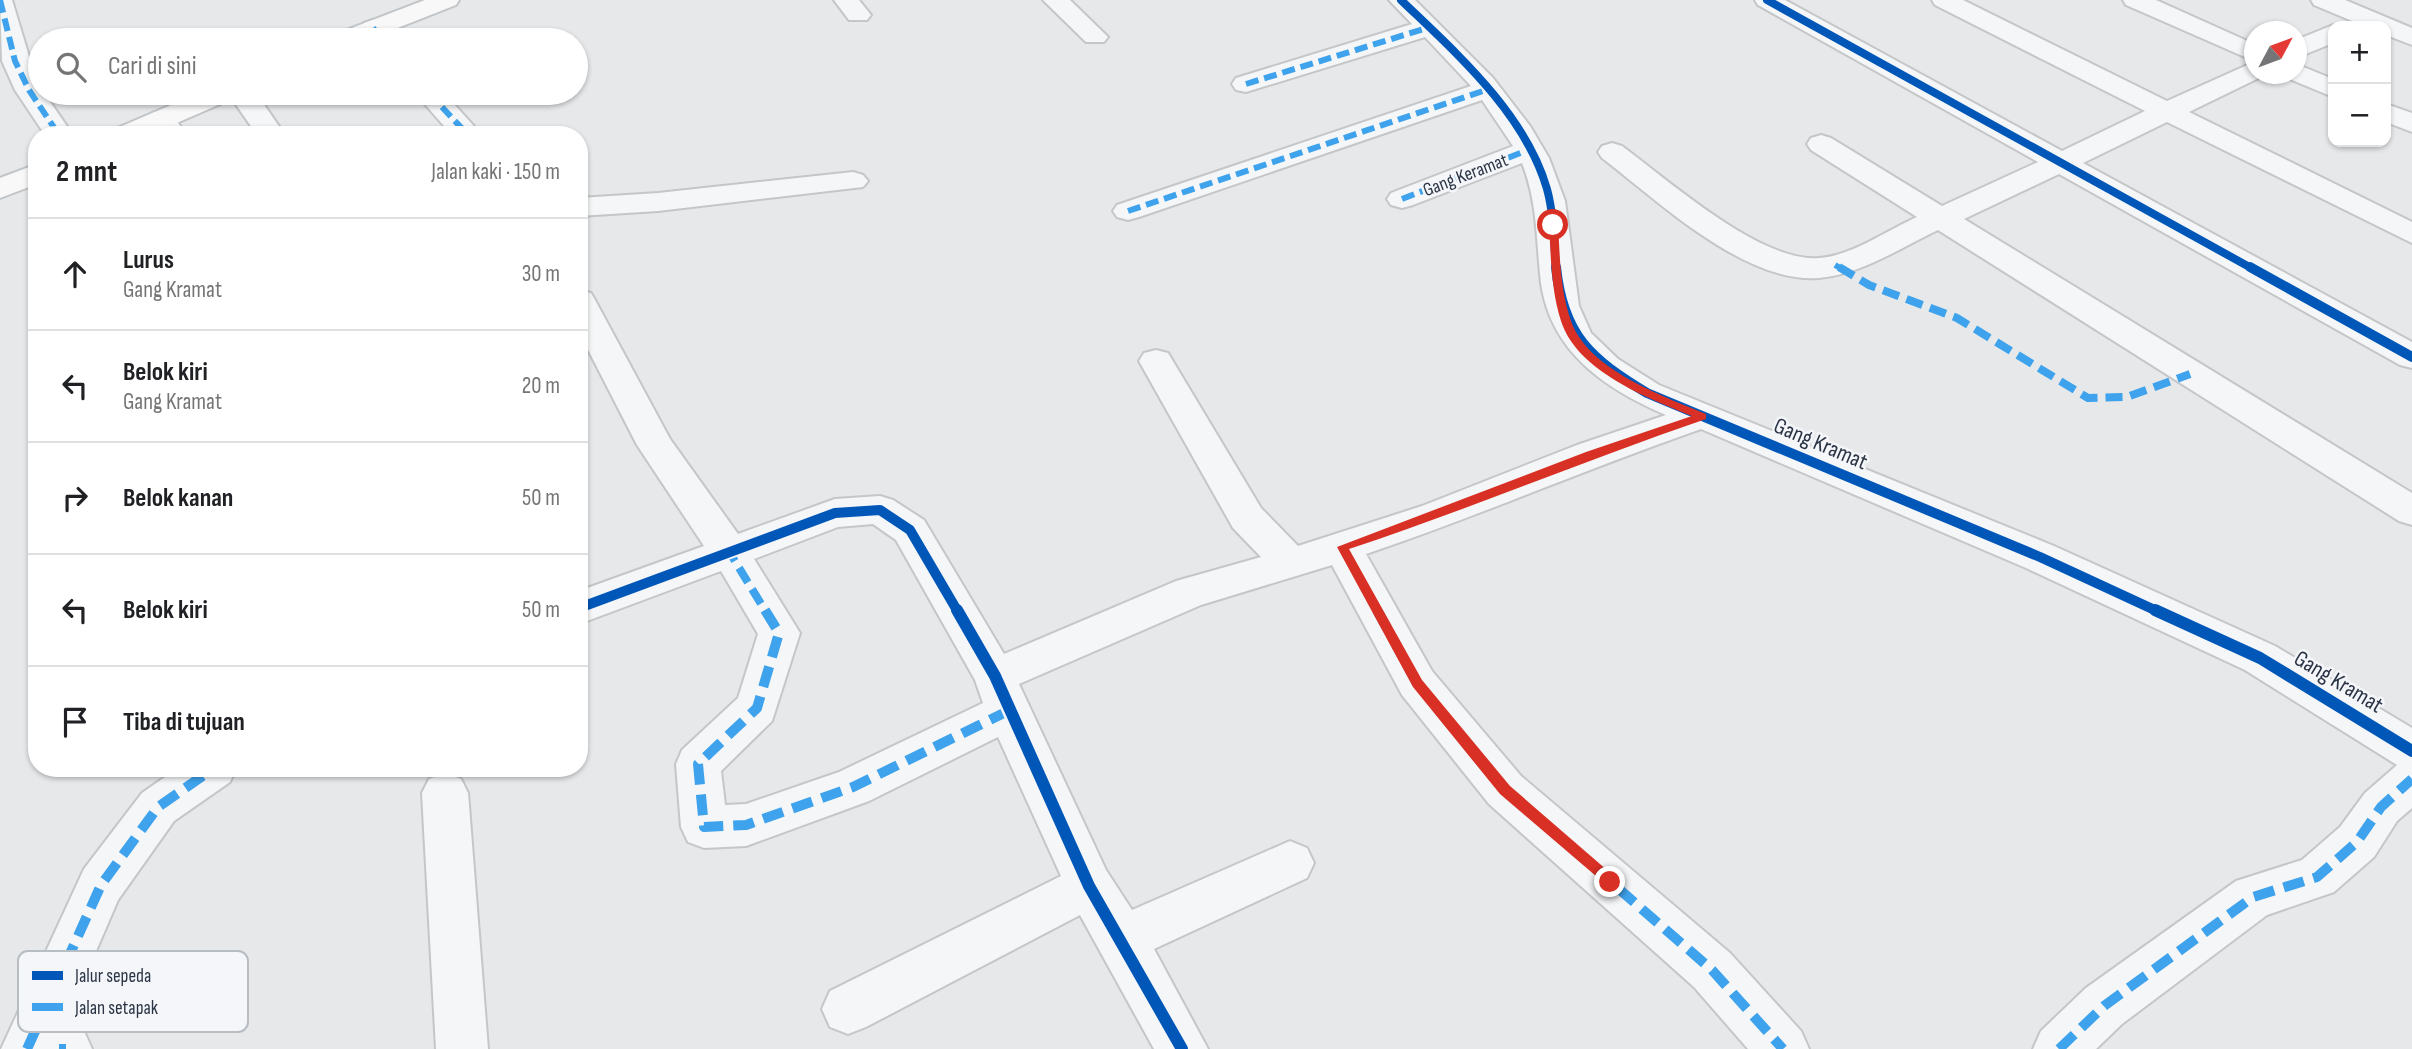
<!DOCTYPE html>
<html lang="id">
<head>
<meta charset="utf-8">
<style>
	:root { --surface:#fff; --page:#f6f6f6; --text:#202124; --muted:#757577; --line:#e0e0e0 }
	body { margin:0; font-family:"Sofia Sans Condensed",sans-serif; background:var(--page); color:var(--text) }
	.controls { position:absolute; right:21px; top:21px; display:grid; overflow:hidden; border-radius:14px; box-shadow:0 2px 5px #0004 }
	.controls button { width:63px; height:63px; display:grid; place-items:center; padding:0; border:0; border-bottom:2px solid var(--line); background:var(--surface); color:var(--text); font:35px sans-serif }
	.compass { position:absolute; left:2244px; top:21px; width:63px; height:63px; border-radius:50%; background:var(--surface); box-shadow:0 2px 5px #0004; rotate:49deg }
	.stop { position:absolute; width:21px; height:21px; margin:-16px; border:5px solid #d93025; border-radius:50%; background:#fff }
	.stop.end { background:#d93025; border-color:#fff; box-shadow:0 2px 7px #0008 }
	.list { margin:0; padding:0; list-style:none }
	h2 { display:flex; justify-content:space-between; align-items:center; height:91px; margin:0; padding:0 28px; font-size:30px }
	h2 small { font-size:23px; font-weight:400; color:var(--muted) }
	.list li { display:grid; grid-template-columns:46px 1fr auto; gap:21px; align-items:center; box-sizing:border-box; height:112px; padding:0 28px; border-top:2px solid var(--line) }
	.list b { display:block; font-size:26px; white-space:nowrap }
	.list p { margin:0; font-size:23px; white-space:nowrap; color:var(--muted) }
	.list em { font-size:23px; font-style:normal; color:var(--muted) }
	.icon { flex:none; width:38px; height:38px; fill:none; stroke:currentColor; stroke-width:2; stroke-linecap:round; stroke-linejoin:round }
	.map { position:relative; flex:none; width:2412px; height:1049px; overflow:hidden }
	.search { position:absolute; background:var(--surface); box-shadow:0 2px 5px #0004; left:28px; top:28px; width:560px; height:77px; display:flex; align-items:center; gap:18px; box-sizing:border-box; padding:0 24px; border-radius:38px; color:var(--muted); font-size:26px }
	.panel { position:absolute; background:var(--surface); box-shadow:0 2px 5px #0004; left:28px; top:126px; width:560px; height:651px; border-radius:28px }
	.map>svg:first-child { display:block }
</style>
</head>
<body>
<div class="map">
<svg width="2412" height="1049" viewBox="0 0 2412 1049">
	<rect width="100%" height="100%" fill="#e6e8ea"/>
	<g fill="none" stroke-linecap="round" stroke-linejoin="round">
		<g stroke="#c4c6c8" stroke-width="4">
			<g id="minor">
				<polygon points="0,0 12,0 40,93 44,93 73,135 45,135 15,90 2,61"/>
				<polygon points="834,0 859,0 871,15 867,20 849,20"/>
				<polygon points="1043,0 1070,0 1108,37 1104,42 1086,42"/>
				<path d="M1389 0H1415L1493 78 1530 126 1549 158 1565 201 1579 306 1591 333 1618 359 1659 385 2054 546 2275 646 2412 728V808L2397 821 2374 857 2334 892 2267 915 2122 1024 2096 1049H2033L2041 1031 2086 988 2236 881 2302 860 2340 827 2365 793 2397 765 2245 670 2026 568 1701 429C1588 468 1479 516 1366 554L1432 671 1521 776 1730 953 1801 1031 1809 1049H1748L1694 987 1489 804 1402 695 1332 565 1201 605 1019 684 1106 870 1132 910 1290 841 1307 848 1314 863 1307 878 1154 949 1208 1049H1154L1080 915 866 1027 848 1034 830 1027 822 1009 830 991 1061 876 998 737 869 801 746 846 704 848 688 842 681 827 676 764 682 750 738 698 758 634 721 571 579 624V591L704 546 637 445 579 332V290L591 293 595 300 670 439 738 534 835 499 880 496 893 500 924 520 1004 654 1176 581 1261 557 1233 528 1139 361 1144 353 1156 350 1168 353 1261 508 1298 546 1422 506 1577 445 1666 415C1606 389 1551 353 1541 283 1536 241 1538 203 1522 163L1413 205 1402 208 1391 205 1387 199 1391 193 1513 146 1482 100 1139 217 1128 220 1117 217 1113 211 1117 205 1471 86 1425 37 1246 92 1236 90 1232 84 1236 78 1412 24ZM873 524 896 540 975 680 983 703 839 772 746 804 725 805 721 771 772 721 800 633 754 559 838 527Z"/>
				<path d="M1755 0H1785L2062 151 2145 111 1935 5 1932 0H1963L2167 101 2254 62V74H2265L2263 76 2189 112 2412 222V243L2167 122 2083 163 2412 342V368L2400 365 2059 174 1964 219 2412 493V525L2399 521 1938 230C1900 248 1862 274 1819 278 1745 284 1657 200 1602 158L1598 152 1602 146 1612 143 1622 146C1668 180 1761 263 1819 258 1852 256 1887 230 1917 217L1811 150 1807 144 1811 138 1821 135 1831 138 1942 206 2038 162 1758 5Z"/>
				<polygon points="2123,0 2156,0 2254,44 2254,61 2126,5"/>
				<polygon points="2311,0 2345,0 2412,28 2412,45 2386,35 2386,26 2364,26 2314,5"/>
				<polygon points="373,20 382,23 396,40 370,40 360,28 364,23"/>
				<polygon points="2333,25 2337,26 2333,26 2333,43 2296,58 2296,40"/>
				<polygon points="2296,64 2333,79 2333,97 2287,78 2284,74 2296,74"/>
				<polygon points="228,93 256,93 285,135 257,135"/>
				<polygon points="415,93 444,93 482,135 452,135"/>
				<polygon points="2386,104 2412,113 2412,132 2386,122"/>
				<polygon points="162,111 172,113 186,135 158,135 148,119 152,113"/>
				<polygon points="853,172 863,175 868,181 863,187 658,211 579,216 579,198 658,193"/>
				<polygon points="178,768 236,768 230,782 174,821 118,900 65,1023 84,1031 92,1049 1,1049 84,869 142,793"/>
				<polygon points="445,773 461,779 468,793 488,1049 436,1049 422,793 429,779"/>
			</g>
		</g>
		<g stroke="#c2c5c8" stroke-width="4">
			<g id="major">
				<polygon points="425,0 459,0 456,5 367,40 332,40 336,34"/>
				<polygon points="199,93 236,93 232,99 149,135 111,135 115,129"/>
				<polygon points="37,164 37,184 0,198 0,178"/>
			</g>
		</g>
		<use href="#minor" fill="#f5f6f7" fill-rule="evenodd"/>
		<use href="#major" fill="#f8f8f8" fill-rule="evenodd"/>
		<g stroke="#3ea3ec" stroke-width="6" stroke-dasharray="13 6" stroke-linecap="butt">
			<polyline points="0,0 15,61 29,90 59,135"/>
			<polyline points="373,28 383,40"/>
			<polyline points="1246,84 1430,27"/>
			<polyline points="429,93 468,135"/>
			<polyline points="1402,199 1528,150"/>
			<polyline points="1128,211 1486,90"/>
			<polyline points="1835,265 1842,269"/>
		</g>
		<g stroke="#3ea3ec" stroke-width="8" stroke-dasharray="17 8" stroke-linecap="butt">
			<polyline points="1839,267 1869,285 1957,318 2088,398 2127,397 2190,374"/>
			<polyline points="1342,547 1378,612"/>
			<polyline points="723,556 730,553 766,612"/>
		</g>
		<g stroke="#3ea3ec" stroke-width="10" stroke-dasharray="21 10" stroke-linecap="butt">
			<polyline points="765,610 779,633 757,708 698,764 704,827 746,825 853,787 1008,711"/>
			<polyline points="1377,610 1417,683 1505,790 1712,970 1783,1049"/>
			<polyline points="27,1049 101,885 158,807 214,768"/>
			<polyline points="59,1049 66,1049"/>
			<polyline points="2059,1049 2104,1006 2253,897 2317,877 2357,842 2381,807 2412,779"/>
		</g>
		<g stroke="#f4f6f9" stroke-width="11">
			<g id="cycleway-far2">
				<path d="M1401 0C1456 53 1525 113 1547 189 1554 215 1554 242 1556 269"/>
				<polyline points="1767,0 2253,269"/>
			</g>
		</g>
		<g stroke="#f4f6f9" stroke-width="14">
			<g id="cycleway-far1">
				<path d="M1556 267C1563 336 1591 359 1647 393L2040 557 2159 612"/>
				<polyline points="2250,267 2412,357"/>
				<polyline points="579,608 835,513 880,510 910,530 958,612"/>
			</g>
		</g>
		<g stroke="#f4f6f9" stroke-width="17">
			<g id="cycleway">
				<polyline points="957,610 995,676 1089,886 1182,1049"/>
				<polyline points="2155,610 2260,658 2412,751"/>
			</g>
		</g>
		<use href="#cycleway-far2" stroke="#0057b8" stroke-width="8"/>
		<use href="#cycleway-far1" stroke="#0057b8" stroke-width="10"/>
		<use href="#cycleway" stroke="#0057b8" stroke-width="12"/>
	</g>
	<path fill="#d93025" d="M1553 222 1558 225C1560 257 1560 290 1571 321 1588 370 1663 396 1706 414V419C1586 460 1470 509 1349 549L1422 680 1510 786 1615 877V886L1610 888 1500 794 1413 687 1337 547 1586 452 1692 416C1647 398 1577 371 1561 321 1551 290 1551 257 1549 225Z"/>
	<g text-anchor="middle" stroke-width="5" stroke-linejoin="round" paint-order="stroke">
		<g font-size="19" fill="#2b3445" stroke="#f4f6f9">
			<text transform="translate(1465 174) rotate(-21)" y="7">Gang Keramat</text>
		</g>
		<g font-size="23" fill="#2b3445" stroke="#f4f6f9">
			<text transform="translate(1821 443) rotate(23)" y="8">Gang Kramat</text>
			<text transform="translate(2339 681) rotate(31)" y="8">Gang Kramat</text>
		</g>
	</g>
	<rect x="18" y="951" width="230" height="81" rx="10" fill="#f4f6f9" stroke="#b8bcc3" stroke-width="2"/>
	<rect x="32" y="971" width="31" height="9" fill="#0057b8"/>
	<rect x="32" y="1003" width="31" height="8" fill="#3ea3ec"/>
	<g font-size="19" fill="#2b3445">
		<text x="75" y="982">Jalur sepeda</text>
		<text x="75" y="1014">Jalan setapak</text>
	</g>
</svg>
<div class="controls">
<button>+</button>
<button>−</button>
</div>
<svg class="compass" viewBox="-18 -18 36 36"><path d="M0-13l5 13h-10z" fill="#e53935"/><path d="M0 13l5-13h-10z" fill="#757577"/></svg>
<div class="stop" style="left:1553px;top:225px"></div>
<div class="stop end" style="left:1610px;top:882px"></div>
<div class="search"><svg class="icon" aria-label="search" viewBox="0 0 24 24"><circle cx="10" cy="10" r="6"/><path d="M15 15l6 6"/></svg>Cari di sini</div>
<section class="panel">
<h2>2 mnt<small>Jalan kaki · 150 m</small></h2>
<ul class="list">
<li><svg class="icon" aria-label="ahead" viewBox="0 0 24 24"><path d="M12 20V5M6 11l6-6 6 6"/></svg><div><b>Lurus</b><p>Gang Kramat</p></div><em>30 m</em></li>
<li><svg class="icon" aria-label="left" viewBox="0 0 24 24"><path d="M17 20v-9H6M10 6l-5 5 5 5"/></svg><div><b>Belok kiri</b><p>Gang Kramat</p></div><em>20 m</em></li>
<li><svg class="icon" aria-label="right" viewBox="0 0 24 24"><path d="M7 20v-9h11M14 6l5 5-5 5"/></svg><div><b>Belok kanan</b></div><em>50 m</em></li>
<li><svg class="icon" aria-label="left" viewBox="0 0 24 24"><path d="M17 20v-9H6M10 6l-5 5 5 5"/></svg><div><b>Belok kiri</b></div><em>50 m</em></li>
<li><svg class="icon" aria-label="arrive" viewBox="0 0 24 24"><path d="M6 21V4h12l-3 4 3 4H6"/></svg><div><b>Tiba di tujuan</b></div></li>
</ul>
</section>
</div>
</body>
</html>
